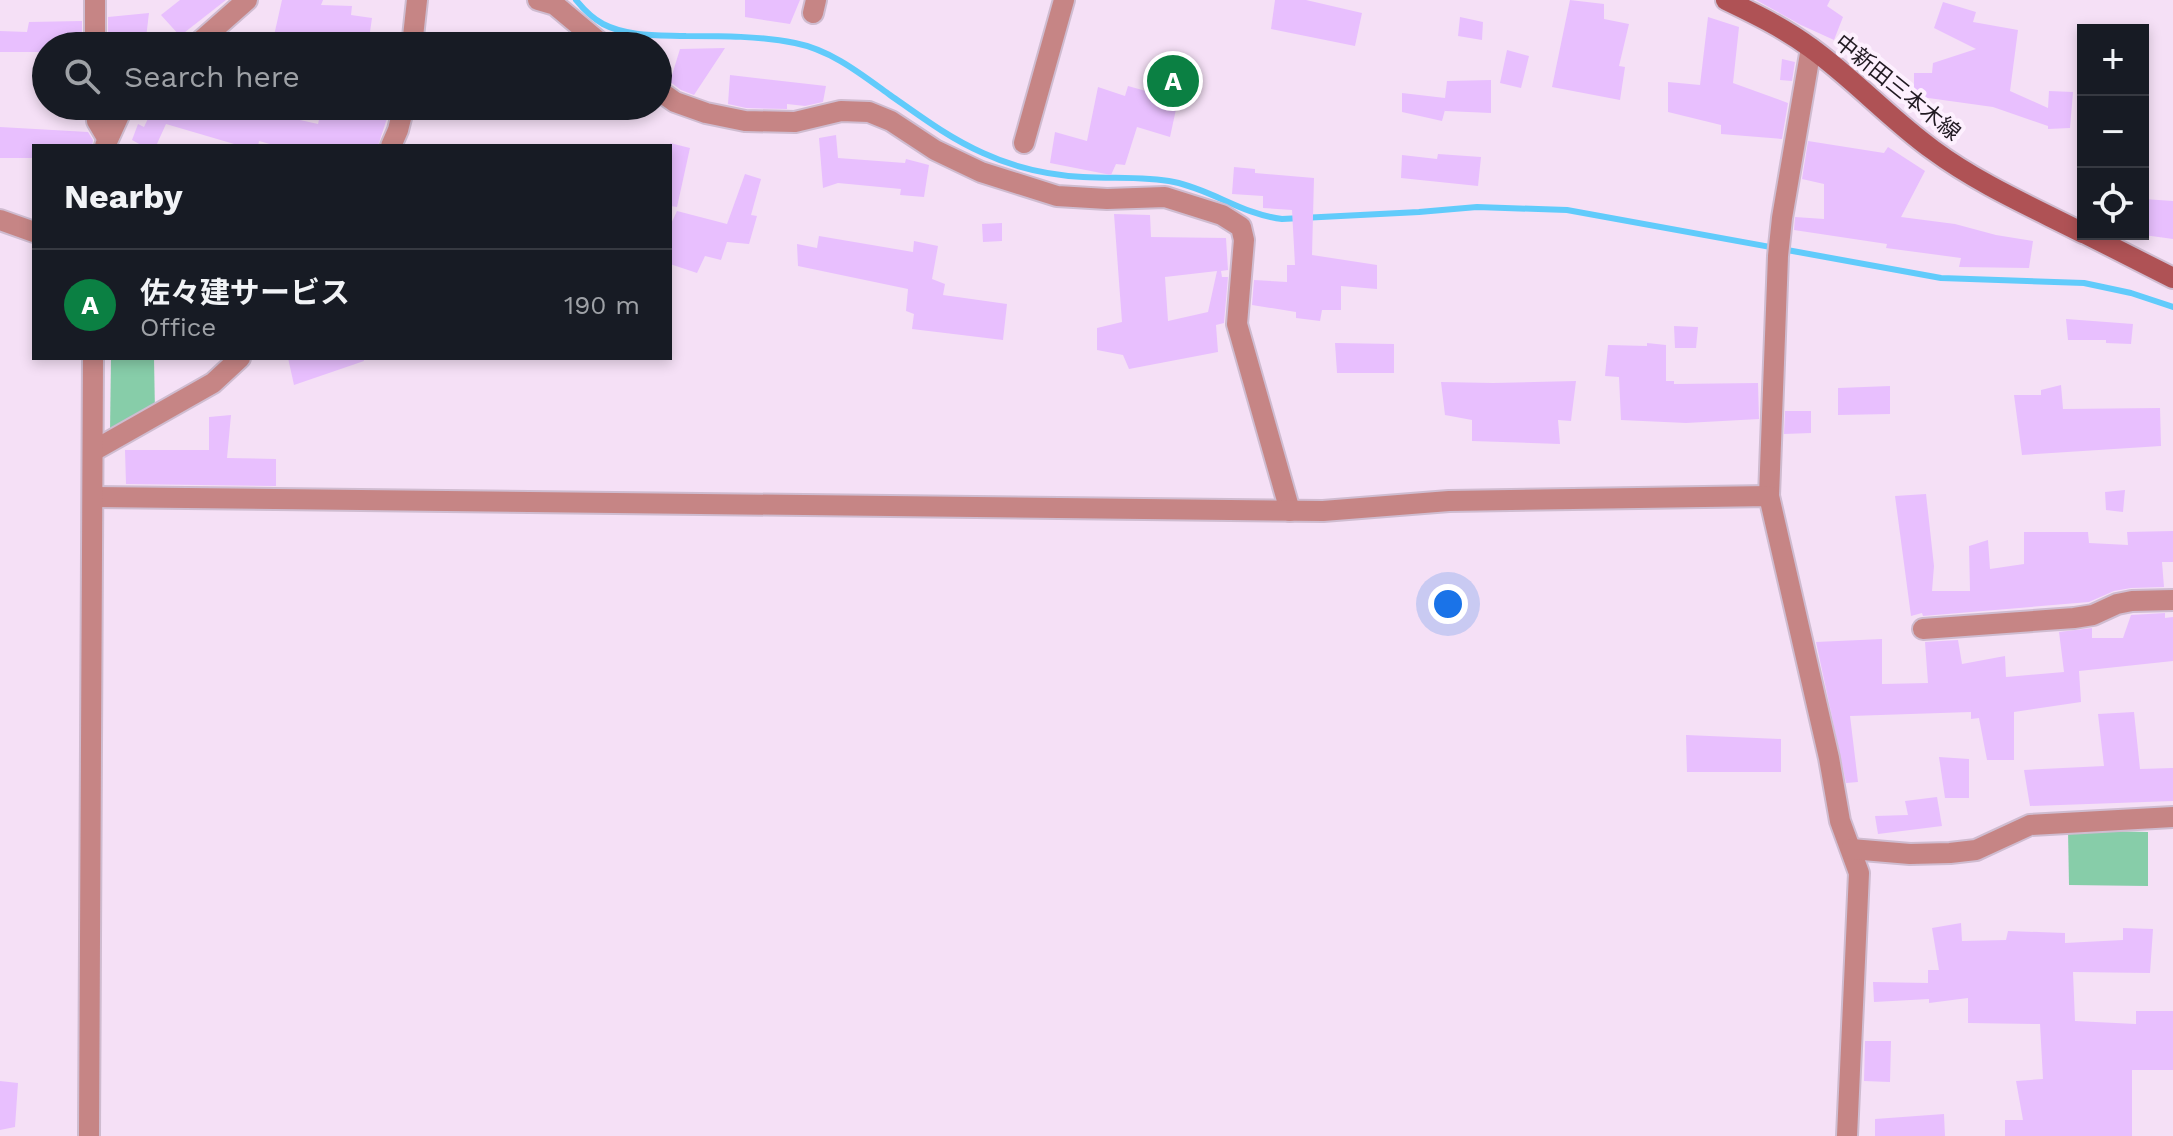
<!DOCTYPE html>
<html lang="en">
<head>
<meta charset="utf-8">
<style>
	:root { --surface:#171b24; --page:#242831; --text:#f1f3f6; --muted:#9ea1a6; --line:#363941; --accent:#0b8043 }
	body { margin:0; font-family:"Work Sans","Noto Sans JP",sans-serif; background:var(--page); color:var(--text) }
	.controls { position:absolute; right:24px; top:24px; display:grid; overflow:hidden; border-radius:0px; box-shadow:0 4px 12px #0003 }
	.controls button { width:72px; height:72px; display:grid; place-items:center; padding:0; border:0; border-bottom:2px solid var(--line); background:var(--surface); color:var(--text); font:40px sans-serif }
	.you { position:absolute; left:1448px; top:604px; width:28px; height:28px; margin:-20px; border:6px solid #fff; border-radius:50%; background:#1a73e8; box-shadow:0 0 0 12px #1a73e833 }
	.badge { display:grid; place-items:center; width:52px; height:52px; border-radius:50%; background:var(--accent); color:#fff; font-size:26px; font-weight:700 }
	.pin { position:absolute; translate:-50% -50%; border:4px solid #fff; box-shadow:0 2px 8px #0006 }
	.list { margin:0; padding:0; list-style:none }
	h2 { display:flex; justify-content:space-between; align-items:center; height:104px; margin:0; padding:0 32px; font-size:34px }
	h2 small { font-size:26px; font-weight:400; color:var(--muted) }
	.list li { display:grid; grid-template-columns:52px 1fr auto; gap:24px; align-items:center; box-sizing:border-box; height:112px; padding:0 32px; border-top:2px solid var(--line) }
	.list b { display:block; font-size:30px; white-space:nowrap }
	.list p { margin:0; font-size:26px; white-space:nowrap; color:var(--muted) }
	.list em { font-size:26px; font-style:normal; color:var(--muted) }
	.icon { flex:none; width:44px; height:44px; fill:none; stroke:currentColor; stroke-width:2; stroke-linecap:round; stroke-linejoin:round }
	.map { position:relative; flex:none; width:2173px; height:1136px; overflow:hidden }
	.search { position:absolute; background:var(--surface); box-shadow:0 4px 12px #0003; left:32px; top:32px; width:640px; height:88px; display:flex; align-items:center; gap:20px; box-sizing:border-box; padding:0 28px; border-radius:44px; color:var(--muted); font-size:30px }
	.panel { position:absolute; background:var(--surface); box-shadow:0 4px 12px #0003; left:32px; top:144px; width:640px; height:216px; border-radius:0px }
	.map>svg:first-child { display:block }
</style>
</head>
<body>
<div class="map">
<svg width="2173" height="1136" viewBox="0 0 2173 1136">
	<rect width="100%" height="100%" fill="#f5e0f6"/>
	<g fill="#87cda9">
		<polygon points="111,358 154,358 155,413 110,432"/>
		<polygon points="2068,830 2148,832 2148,886 2069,885"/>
	</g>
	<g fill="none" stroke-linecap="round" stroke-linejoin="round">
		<path stroke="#61cbfb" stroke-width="6" d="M576 0C584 10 592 18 603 24 628 37 659 35 686 36 722 36 760 36 795 43 831 50 861 74 890 95 920 116 949 138 983 153 1013 167 1049 175 1083 177 1113 179 1144 176 1174 182 1213 190 1241 214 1282 219L1419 212 1477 207 1567 210 1941 278 2084 283 2131 293 2173 307"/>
	</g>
	<g fill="#e8bffe" fill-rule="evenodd">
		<polygon points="180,0 226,0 180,36 161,15"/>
		<polygon points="282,0 323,0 321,5 352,6 351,15 372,18 368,46 306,46 273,40"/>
		<polygon points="745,0 800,0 790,24 745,17"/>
		<polygon points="1275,0 1306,0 1362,13 1355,46 1271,29"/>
		<polygon points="1570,0 1604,4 1604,19 1629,24 1619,66 1625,67 1620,100 1552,87"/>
		<polygon points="1756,0 1830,0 1827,6 1843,17 1834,40 1801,25"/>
		<polygon points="1943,2 1976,12 1973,22 2018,30 2010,91 2048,108 2049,91 2073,92 2070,128 2048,129 2048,126 1993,107 1914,96 1914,73 1932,73 1933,63 1976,49 1934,28"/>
		<polygon points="149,13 145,46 108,46 108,17"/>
		<polygon points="1460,17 1483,22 1482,40 1458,36"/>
		<polygon points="1708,17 1739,27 1733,83 1788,103 1782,139 1721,134 1721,125 1668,112 1668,82 1700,85"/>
		<polygon points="82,21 82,46 46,46 46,52 0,52 0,31 27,32 29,22"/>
		<polygon points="725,48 694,95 681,90 666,79 658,77 658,73 672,75 680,49"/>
		<polygon points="1507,50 1529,56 1521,88 1500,83"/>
		<polygon points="1782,59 1795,62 1792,81 1780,80"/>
		<polygon points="730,75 826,86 823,102 805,106 787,104 787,109 746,108 728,104"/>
		<polygon points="1491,80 1491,113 1445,111 1445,110 1442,121 1402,112 1402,93 1445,98 1447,81"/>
		<polygon points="1128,86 1178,100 1170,137 1137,127 1125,165 1116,164 1111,175 1050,163 1055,132 1087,141 1098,87 1125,96"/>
		<polygon points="154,106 178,106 199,112 202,106 222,106 272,120 273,114 318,124 322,106 391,106 378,146 277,146 259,141 258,146 241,146 166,124 156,146 143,146 132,140 138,124 144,127"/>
		<polygon points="0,127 88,132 93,140 92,146 34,146 34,158 0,158"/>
		<polygon points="836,135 838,158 905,163 906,159 929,165 924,197 900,195 901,189 838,183 823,188 819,138"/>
		<polygon points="1808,141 1884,153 1888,147 1925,171 1901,217 1955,224 1996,235 2033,241 2029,268 1959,267 1961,258 1886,248 1887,244 1794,230 1795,217 1824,219 1824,184 1802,179"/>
		<polygon points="670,143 690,148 677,207 670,206"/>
		<polygon points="1438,154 1481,157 1478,186 1401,178 1402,155 1437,159"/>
		<polygon points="1234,167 1255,169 1255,173 1314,178 1312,255 1377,265 1377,289 1341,286 1341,310 1322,310 1320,321 1296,318 1296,312 1252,305 1254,280 1287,282 1287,265 1295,265 1292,210 1263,208 1263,196 1232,194"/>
		<polygon points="745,174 761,179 751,215 757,216 749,244 727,242 721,260 705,256 697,273 670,264 670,226 677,211 727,224"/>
		<polygon points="2144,199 2173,201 2173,239 2144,235"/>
		<path d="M1114 214 1150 215 1151 237 1226 238 1228 270 1221 271 1222 277H1228L1224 323 1216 325 1218 352 1129 369 1123 355 1097 350V328L1122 322ZM1217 271 1208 312 1168 321 1165 277Z"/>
		<polygon points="1002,223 1002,241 983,242 982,224"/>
		<polygon points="819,236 913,252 914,241 938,246 932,279 945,284 943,295 1007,304 1003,340 912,329 914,314 906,311 908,289 798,266 797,244 817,248"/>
		<polygon points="2066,319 2133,324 2131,344 2106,343 2106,340 2068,340"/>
		<polygon points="1674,326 1698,327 1696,348 1675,348"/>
		<polygon points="1335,343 1394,344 1394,373 1337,373"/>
		<polygon points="1647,343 1666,345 1666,381 1674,381 1674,384 1758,383 1759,419 1686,423 1621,420 1619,377 1605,376 1608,345 1647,346"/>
		<polygon points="288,358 363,358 364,361 294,385"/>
		<polygon points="1576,381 1571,421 1558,420 1560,444 1472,441 1472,420 1445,415 1441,382 1493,383"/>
		<polygon points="2061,385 2063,409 2160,408 2161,446 2022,455 2014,395 2041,395 2041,390"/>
		<polygon points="1890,386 1890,414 1838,415 1838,388"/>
		<polygon points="1785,411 1811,411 1811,433 1784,434"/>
		<polygon points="231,415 227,458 276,459 276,486 126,484 125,450 209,450 209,417"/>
		<polygon points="2125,490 2123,512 2106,510 2105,492"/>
		<polygon points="1926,494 1934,566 1932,591 1970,591 1969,546 1988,540 1990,569 2024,564 2024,532 2088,532 2089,543 2128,545 2127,532 2173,531 2173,562 2162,562 2164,587 2131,588 2114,591 2089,602 1923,616 1922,613 1911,616 1895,496"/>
		<polygon points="2165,613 2165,618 2173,617 2173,661 2079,671 2081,702 2014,712 2014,760 1987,760 1979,718 1971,719 1971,712 1850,716 1858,782 1846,783 1816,642 1882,639 1882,684 1928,683 1925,642 1958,640 1962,664 2005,656 2006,677 2064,672 2059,632 2092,628 2092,638 2123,638 2131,615"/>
		<polygon points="2134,712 2140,769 2173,768 2173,801 2030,806 2024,770 2104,766 2098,714"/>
		<polygon points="1686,735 1781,739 1781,772 1687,772"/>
		<polygon points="1939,757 1969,759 1969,798 1945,798"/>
		<polygon points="1937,797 1942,826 1878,834 1875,816 1908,815 1905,801"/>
		<polygon points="1961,923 1962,941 2006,940 2008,931 2065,933 2065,943 2123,940 2123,928 2153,929 2150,973 2073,972 2075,1021 2136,1024 2136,1011 2173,1011 2173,1070 2132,1070 2132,1136 2005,1136 2005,1120 2023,1120 2016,1081 2043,1079 2040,1024 1968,1023 1968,998 1929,1003 1929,999 1874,1002 1873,982 1928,983 1928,970 1939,970 1932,928"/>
		<polygon points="1865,1041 1891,1041 1890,1082 1864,1081"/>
		<polygon points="0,1081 18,1083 15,1127 0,1130"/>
		<polygon points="1944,1114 1945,1136 1875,1136 1875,1119"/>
	</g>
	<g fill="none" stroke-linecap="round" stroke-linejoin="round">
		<g stroke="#cfbcd0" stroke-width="24">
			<g id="minor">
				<polyline points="95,0 95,46"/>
				<polyline points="538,0 555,5 604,46"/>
				<polyline points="813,13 816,0"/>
				<polyline points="412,46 417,0"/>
				<polyline points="658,90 675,102 706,113 745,121 795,122 841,111 869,112 891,121 935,150 981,172 1057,196 1107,199 1165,197 1222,215 1241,227 1244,240 1237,324 1290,511"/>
				<polyline points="96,106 97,121 107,138"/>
				<polyline points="1024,143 1064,0"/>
				<polyline points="391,146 398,130 404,106"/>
				<polyline points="0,220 34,232"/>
				<polyline points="93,451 213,383 240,358"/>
				<polyline points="1769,496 1778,256 1782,218 1811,48"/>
				<polyline points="94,497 1323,511 1449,501 1769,496 1829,758 1840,821 1859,873 1847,1136"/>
				<polyline points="1923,629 2074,618 2093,615 2117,604 2132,601 2173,600"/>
				<polyline points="1851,849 1910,854 1950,853 1976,850 2030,825 2173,817"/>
			</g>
		</g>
		<g stroke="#cfbcd0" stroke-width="24">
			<g id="tertiary">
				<polyline points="195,46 247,0"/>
				<polyline points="105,146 120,113 128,106"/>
				<polyline points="89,1136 93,358"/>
			</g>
		</g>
		<g stroke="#cfbcd0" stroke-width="24">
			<g id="secondary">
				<path d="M1726 0C1755 14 1784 28 1811 48 1854 79 1890 119 1933 150 1979 184 2032 207 2083 233"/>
				<polyline points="2086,234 2173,278"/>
			</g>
		</g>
		<use href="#minor" stroke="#c68585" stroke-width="20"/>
		<use href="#tertiary" stroke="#c68585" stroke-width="20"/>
		<use href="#secondary" stroke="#af5255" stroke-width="20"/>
	</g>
	<g text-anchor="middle" stroke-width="8" stroke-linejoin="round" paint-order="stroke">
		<g font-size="22" fill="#211a22" stroke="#fdf0fe">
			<text transform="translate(1898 87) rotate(39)" y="8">中新田三本木線</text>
		</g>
	</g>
</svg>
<div class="controls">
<button>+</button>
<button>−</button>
<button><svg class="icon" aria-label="locate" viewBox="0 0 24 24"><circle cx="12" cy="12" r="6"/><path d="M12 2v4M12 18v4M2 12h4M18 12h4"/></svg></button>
</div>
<div class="you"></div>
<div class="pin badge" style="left:1173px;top:81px">A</div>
<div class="search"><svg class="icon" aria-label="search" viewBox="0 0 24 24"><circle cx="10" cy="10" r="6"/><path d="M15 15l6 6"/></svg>Search here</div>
<section class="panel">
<h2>Nearby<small></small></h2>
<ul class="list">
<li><span class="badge">A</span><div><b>佐々建サービス</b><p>Office</p></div><em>190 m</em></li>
</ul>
</section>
</div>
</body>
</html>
